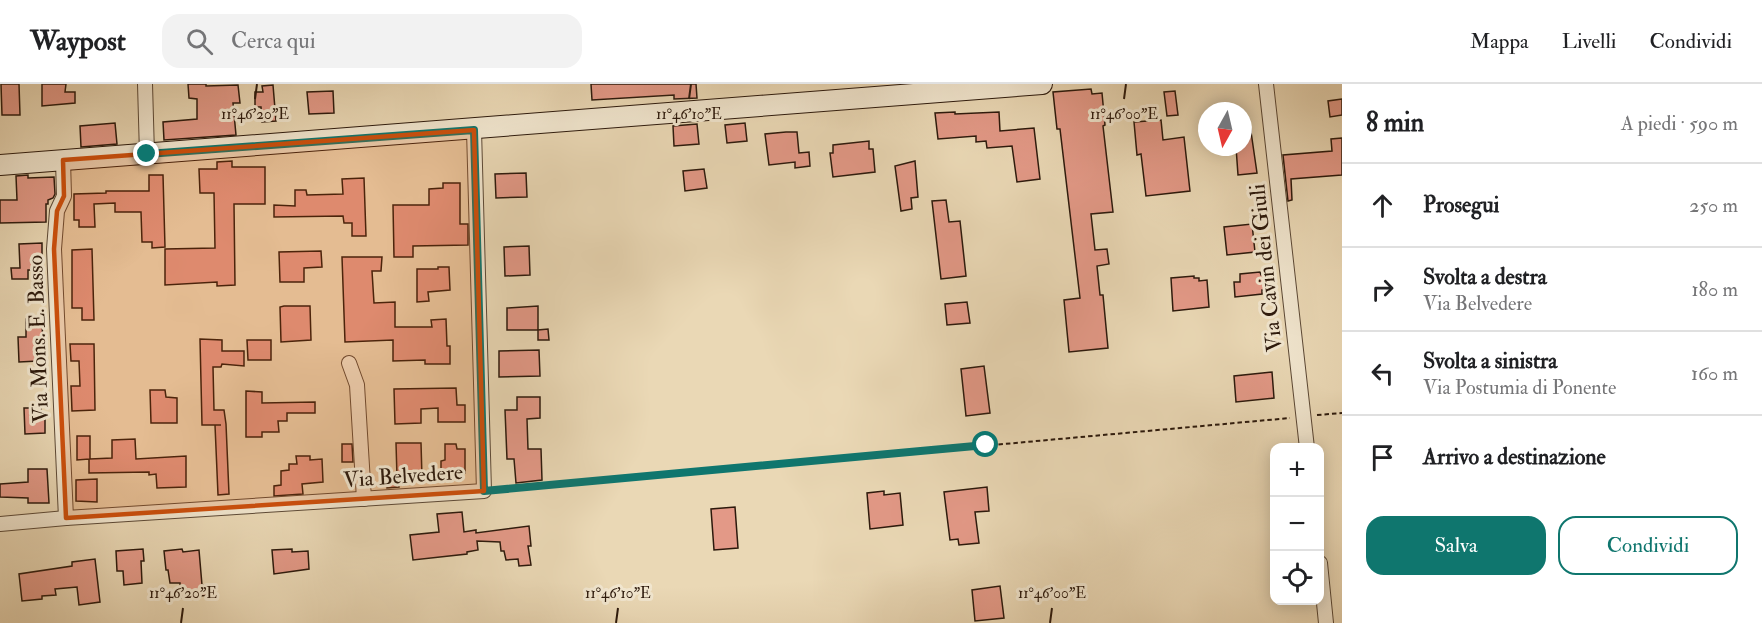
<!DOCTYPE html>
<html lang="it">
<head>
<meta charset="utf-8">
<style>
	:root { --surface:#fff; --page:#f2f2f2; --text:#202124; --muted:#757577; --line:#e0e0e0; --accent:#0f766e }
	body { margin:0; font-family:"IM FELL Double Pica",serif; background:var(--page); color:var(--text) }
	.controls { position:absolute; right:18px; bottom:18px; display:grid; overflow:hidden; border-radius:12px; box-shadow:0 3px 15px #0003 }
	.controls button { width:54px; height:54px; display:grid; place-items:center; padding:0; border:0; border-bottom:2px solid var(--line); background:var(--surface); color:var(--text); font:30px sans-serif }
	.compass { position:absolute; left:1198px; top:18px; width:54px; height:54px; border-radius:50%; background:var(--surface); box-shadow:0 3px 15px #0003; rotate:188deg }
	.stop { position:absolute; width:18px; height:18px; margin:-14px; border:4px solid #0f766e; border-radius:50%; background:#fff }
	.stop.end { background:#0f766e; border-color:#fff; box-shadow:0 2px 6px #0008 }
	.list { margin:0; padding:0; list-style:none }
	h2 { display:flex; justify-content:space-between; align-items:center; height:78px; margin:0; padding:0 24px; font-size:26px }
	h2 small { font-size:20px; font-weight:400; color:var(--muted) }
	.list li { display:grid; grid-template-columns:39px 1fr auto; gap:18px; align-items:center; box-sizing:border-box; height:84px; padding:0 24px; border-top:2px solid var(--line) }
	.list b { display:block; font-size:22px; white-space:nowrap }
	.list p { margin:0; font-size:20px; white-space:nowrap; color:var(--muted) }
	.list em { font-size:20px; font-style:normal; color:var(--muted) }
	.actions { display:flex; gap:12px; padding:18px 24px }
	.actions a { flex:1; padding:14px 0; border:2px solid var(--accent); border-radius:18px; text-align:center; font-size:21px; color:var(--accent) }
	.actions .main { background:var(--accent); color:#fff }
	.icon { flex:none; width:33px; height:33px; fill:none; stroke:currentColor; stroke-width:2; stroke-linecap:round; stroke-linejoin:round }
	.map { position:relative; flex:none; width:1342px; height:539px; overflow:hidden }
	header { display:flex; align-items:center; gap:36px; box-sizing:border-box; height:84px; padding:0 30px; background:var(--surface); border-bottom:2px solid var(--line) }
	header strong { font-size:28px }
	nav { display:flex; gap:33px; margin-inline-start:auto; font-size:21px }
	.search { width:420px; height:54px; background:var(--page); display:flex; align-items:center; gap:15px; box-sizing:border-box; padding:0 21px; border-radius:18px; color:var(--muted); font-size:22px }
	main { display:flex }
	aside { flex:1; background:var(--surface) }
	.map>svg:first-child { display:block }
</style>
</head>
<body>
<header>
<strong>Waypost</strong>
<div class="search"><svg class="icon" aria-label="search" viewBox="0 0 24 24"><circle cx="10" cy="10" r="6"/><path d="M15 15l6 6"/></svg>Cerca qui</div>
<nav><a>Mappa</a><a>Livelli</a><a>Condividi</a></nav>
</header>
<main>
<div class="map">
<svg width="1342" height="539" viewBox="0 0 1342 539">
	<rect width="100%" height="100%" fill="#ead8b5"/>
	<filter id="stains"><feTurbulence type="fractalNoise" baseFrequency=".00333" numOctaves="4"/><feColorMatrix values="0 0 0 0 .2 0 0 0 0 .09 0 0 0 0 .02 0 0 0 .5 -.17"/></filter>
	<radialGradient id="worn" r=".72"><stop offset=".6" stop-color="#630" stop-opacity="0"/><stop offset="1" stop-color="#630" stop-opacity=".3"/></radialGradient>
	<g fill="#e39987" stroke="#2c190c" stroke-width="1.5">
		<polygon points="1,0 19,0 20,31 2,31"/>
		<polygon points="42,0 66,0 65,8 75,8 75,19 42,22"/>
		<polygon points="188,0 206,0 206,2 238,1 240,19 233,19 236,51 164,56 163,38 197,35 197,15 189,14"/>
		<polygon points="591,0 696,0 697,14 674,15 674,11 592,16"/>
		<polygon points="273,1 276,37 262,38 261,23 255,23 255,8 263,8 262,2"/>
		<polygon points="1091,5 1092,10 1102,9 1105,41 1103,42 1113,128 1091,130 1095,166 1107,165 1109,180 1097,182 1100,211 1103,211 1108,264 1069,268 1064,216 1080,214 1060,45 1057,45 1053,8"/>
		<polygon points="333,7 334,29 309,30 307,8"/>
		<polygon points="1175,7 1178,31 1167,32 1164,8"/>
		<polygon points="1342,15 1342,31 1330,33 1328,17"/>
		<polygon points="955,28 955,30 999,28 1000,47 1034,44 1040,95 1017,98 1012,62 987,64 986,57 976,58 976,52 938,55 935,29"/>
		<polygon points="1161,36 1163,56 1184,53 1190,107 1146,112 1141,70 1137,71 1134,38"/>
		<polygon points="115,39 117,60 81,63 80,42"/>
		<polygon points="745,39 747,57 727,59 725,41"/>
		<polygon points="697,40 699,60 674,62 673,42"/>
		<polygon points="1243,41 1250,41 1257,89 1238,91 1236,63 1243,63"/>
		<polygon points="786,48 797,48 799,69 809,68 810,82 795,84 795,78 769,81 765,50"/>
		<polygon points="1342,54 1342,91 1291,95 1292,116 1288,117 1283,71 1332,67 1331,55"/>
		<polygon points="869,57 869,65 873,65 875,88 833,93 830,69 833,69 833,61"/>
		<polygon points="232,77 232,83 265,83 265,120 234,120 235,201 217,202 217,198 165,201 165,165 215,164 214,109 200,109 199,85 217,85 217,78"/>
		<polygon points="915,77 918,113 911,114 912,125 901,127 895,82"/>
		<polygon points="704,85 707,104 685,107 683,87"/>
		<polygon points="526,89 527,113 496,114 495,90"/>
		<polygon points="28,91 28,94 54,93 55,110 53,114 48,116 48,120 46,120 46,138 0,139 0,116 17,116 16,92"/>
		<polygon points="149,91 163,91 165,163 152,164 152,158 142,158 141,128 115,128 115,119 94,120 95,143 79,143 79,136 74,136 74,110 106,109 106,107 149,107"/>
		<polygon points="364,94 366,152 352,152 352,139 344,139 343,132 274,133 274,121 295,122 295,106 306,106 307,111 343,110 342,95"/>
		<polygon points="443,99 460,99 460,140 468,140 468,161 413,162 413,173 394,173 393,121 429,121 429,105 443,104"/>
		<polygon points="946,116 949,138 960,137 966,192 941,195 932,117"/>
		<polygon points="1252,140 1255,168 1227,171 1224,143"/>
		<polygon points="42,159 42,186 28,186 28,195 12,195 11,184 20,184 19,160"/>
		<polygon points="529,162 530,191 505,192 504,163"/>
		<polygon points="92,165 94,236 82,236 82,224 72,224 72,166"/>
		<polygon points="321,167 322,183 304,184 304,198 280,198 279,168"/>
		<polygon points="342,173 382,173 381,187 372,187 374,219 395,218 395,243 432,243 431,236 446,235 447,262 450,262 450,280 425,280 425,276 393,277 393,256 345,258"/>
		<polygon points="438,183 449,183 450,206 428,208 429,217 417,218 417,185 438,185"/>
		<polygon points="1260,188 1261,191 1263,191 1265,206 1262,206 1262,210 1235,213 1234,198 1240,198 1240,190"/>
		<polygon points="1194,192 1194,194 1199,194 1199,197 1207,196 1209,223 1173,227 1171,194"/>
		<polygon points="967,218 970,239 947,241 945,220"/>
		<polygon points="284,222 310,222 311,256 281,258 280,223"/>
		<polygon points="538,222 538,246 507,246 507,224"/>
		<polygon points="42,234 43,266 37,266 38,277 19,278 18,253 26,253 26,235"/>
		<polygon points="548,245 549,256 538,256 538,246"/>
		<polygon points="200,255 222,256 222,267 244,267 244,282 222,280 221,283 213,283 214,326 224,326 226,340 229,410 218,411 215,341 221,341 202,341"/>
		<polygon points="247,256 271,256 271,276 248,276"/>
		<polygon points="70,260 94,260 95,326 72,327 71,302 80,302 79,277 71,277"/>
		<polygon points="539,266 540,292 499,293 499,267"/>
		<polygon points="984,282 990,329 966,332 961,285"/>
		<polygon points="1272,288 1274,314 1236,318 1234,292"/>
		<polygon points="456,304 457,321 465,321 465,338 438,338 438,324 421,325 421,339 395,340 394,305"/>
		<polygon points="150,306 165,306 166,313 177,314 177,339 151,339"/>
		<polygon points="246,307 262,308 262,319 315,318 315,329 287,329 287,337 278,337 279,348 262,348 262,353 246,353"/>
		<polygon points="517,313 540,313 540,334 527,335 528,365 541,365 542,396 516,399 514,375 507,375 505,326 517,326"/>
		<polygon points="24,324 41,324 41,333 45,333 45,349 25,350"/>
		<polygon points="77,352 90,352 90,375 112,374 112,356 135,355 136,375 186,372 186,403 157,404 156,390 149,391 149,388 89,389 89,375 77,376"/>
		<polygon points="396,359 421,359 422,393 399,393 399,403 387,404 387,394 397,393"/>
		<polygon points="342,360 352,360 353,378 342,378"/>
		<polygon points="445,360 456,360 457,365 465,365 465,389 441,389 441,377 445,376"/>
		<polygon points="296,372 310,372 310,376 322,375 323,398 302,400 303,410 274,412 274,402 281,401 281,387 289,386 289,380 297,380"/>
		<polygon points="28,385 47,385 49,419 28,419 28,414 0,413 0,400 28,398"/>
		<polygon points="97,395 97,418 76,417 76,396"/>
		<polygon points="987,403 989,427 975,428 979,459 959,461 958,455 950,456 944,408"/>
		<polygon points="884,407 884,411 900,409 903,441 870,445 867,409"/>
		<polygon points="735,423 738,464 714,466 711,425"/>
		<polygon points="462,428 464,448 476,446 476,449 529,442 531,462 528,462 531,481 519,482 518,475 506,476 504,467 501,467 500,458 477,457 478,466 467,468 467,470 413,476 410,451 439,448 437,430"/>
		<polygon points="143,465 144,477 141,477 142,499 124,501 123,487 117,487 116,467"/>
		<polygon points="182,465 183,468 199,466 202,501 208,501 209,511 181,514 180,499 170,499 168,486 166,486 164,467"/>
		<polygon points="292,465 292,468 308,467 309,485 274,490 272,466"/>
		<polygon points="95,475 100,518 79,521 77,503 55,505 56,511 42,512 42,515 22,517 19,490 72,482 72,478"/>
		<polygon points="1000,502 1004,534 975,537 972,506"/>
	</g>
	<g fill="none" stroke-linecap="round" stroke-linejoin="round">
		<g stroke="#5c4936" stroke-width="16">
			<g id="minor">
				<polyline points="145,0 147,70"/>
				<polyline points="1266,0 1307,364"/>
				<polyline points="63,76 64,112 57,127 54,165 66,434"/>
				<polyline points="349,279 357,301 364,415"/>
				<polyline points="0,440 66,434 484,407 474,46"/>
				<polyline points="1320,479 1326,539"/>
			</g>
		</g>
		<g stroke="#2c190c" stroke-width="22">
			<polyline id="secondary" points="0,81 1042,0"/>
		</g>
		<g stroke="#2c190c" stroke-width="2" stroke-dasharray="4.5 3" stroke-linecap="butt">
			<polyline points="1317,331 1342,329"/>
			<polyline points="498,406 1290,334"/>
		</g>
		<use href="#minor" stroke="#f1e6cf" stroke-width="14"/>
		<use href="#secondary" stroke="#f1e6cf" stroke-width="20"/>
	</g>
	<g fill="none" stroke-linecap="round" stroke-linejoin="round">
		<polyline stroke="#0f766e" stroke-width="8" points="147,70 474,46 484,407 986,361"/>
	</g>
	<path fill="#cc4f0c" fill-opacity="0.2" stroke="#cc4f0c" stroke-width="4.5" stroke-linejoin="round" d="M474 46 484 407 66 434 54 165 57 127 64 112 63 76Z"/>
	<path fill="none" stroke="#2c190c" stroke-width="2" d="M255 15 257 0M689 15 691 0M1124 15 1126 0M181 539 183 524M616 539 618 524M1050 539 1052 524"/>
	<g text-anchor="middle" stroke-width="6" stroke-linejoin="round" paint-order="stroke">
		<g font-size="22" fill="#2c190c" stroke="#f1e6cf">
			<text transform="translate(1265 184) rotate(-96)" y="8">Via Cavin dei Giuli</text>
			<text transform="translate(37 255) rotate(-92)" y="8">Via Mons. E. Basso</text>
			<text transform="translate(403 391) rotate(-4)" y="8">Via Belvedere</text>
		</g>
	</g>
	<g font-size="15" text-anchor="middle" fill="#2c190c" stroke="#f1e6cf" stroke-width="6" stroke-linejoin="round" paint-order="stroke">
		<text x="255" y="35">11°46'20"E</text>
		<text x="689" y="35">11°46'10"E</text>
		<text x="1124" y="35">11°46'00"E</text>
		<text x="183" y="514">11°46'20"E</text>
		<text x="618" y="514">11°46'10"E</text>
		<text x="1052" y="514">11°46'00"E</text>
	</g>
	<rect width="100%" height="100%" filter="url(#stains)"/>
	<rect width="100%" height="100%" fill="url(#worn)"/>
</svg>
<div class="controls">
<button>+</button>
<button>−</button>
<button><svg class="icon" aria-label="locate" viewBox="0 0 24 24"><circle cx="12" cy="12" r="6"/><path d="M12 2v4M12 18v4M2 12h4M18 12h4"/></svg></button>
</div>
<svg class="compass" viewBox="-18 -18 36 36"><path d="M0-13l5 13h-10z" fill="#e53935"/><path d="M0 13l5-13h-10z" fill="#757577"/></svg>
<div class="stop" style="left:986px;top:361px"></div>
<div class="stop end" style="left:147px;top:70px"></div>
</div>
<aside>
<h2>8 min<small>A piedi · 590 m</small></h2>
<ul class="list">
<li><svg class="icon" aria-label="ahead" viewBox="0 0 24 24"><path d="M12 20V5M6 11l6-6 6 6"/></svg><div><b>Prosegui</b></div><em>250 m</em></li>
<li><svg class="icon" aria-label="right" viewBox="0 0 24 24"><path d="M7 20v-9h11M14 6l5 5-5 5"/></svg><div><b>Svolta a destra</b><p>Via Belvedere</p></div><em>180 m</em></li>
<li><svg class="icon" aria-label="left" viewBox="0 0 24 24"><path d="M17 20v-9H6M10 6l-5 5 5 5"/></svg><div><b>Svolta a sinistra</b><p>Via Postumia di Ponente</p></div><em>160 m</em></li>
<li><svg class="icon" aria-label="arrive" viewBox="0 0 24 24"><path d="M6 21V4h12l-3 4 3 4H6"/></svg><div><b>Arrivo a destinazione</b></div></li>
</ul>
<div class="actions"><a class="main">Salva</a><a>Condividi</a></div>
</aside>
</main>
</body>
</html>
